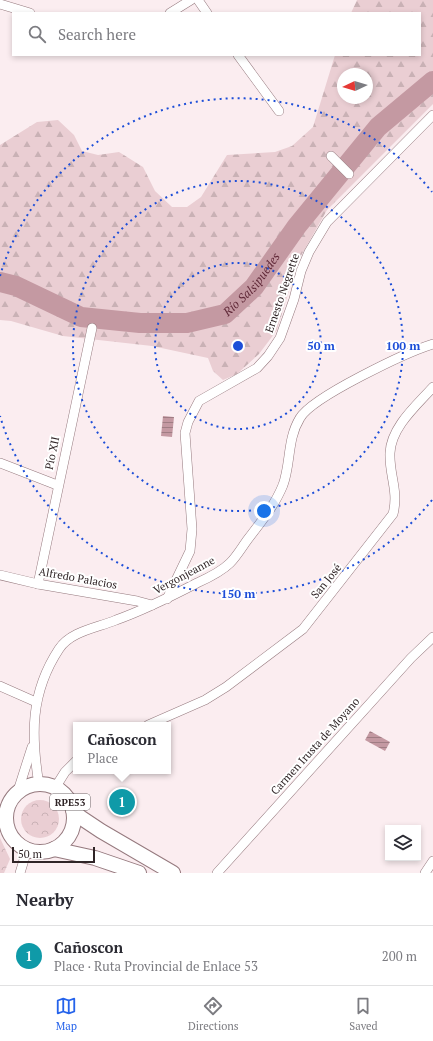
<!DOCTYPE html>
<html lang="en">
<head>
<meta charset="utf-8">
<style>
	:root { --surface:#fff; --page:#f7f7f7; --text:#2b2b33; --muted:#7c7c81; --line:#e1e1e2; --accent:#2563eb }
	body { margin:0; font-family:"PT Serif",serif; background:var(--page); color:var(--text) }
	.controls { position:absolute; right:12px; bottom:12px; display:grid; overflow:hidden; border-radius:0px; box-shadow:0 2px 6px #0003 }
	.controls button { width:36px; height:36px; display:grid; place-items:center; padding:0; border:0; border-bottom:1px solid var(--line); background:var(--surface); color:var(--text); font:20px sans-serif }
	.compass { position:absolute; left:337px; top:68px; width:36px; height:36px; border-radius:50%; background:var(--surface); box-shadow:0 2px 6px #0003; rotate:266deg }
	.scale { position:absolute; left:12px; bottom:10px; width:83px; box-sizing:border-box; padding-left:4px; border:2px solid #302527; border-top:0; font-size:11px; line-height:14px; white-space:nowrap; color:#302527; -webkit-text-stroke:3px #fff; paint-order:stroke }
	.you { position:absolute; left:264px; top:511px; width:14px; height:14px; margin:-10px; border:3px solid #fff; border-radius:50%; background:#1a73e8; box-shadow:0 0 0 6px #1a73e833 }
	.badge { display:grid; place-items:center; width:26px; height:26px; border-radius:50%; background:var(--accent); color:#fff; font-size:13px; font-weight:700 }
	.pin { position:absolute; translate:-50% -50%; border:2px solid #fff; box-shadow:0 1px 4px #0006 }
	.popup { position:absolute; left:73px; top:722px; width:98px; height:52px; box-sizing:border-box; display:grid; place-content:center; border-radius:0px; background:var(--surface); filter:drop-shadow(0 1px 3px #0005); font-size:13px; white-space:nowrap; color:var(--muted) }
	.popup b { font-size:15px; color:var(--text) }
	.popup::after { content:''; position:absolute; left:50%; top:100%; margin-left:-8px; border:8px solid transparent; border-top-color:var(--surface) }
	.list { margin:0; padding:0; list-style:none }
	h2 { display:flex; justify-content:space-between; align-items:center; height:52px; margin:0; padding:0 16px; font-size:17px }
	h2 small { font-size:13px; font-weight:400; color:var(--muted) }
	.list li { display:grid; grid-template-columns:26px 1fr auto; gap:12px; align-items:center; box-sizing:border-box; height:60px; padding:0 16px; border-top:1px solid var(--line) }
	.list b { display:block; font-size:15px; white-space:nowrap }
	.list p { margin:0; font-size:13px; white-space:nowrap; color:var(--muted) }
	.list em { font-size:13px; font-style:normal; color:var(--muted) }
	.icon { flex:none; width:22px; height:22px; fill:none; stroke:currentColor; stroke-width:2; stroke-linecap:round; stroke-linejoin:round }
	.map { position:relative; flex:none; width:433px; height:873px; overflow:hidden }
	.search { position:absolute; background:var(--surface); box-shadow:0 2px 6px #0003; left:12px; right:12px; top:12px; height:44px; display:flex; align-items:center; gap:10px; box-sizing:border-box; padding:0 14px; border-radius:0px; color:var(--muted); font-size:15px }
	.sheet { height:112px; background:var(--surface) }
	nav { display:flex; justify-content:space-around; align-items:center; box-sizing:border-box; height:56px; border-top:1px solid var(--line); background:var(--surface); font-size:11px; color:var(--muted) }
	nav a { display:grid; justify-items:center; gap:2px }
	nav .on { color:var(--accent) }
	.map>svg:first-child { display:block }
</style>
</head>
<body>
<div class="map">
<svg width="433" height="873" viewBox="0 0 433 873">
	<defs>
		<pattern id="forest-firs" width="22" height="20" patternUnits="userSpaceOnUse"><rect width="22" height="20" fill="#eaced3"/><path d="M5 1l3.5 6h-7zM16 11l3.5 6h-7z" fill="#c9b1b5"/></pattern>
		<pattern id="park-crowns" width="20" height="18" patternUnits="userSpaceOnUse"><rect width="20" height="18" fill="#eaced3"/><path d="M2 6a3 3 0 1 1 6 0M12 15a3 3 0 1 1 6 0" fill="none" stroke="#c9b1b5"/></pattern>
		<pattern id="water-rules" width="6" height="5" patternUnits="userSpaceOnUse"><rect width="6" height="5" fill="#c499a2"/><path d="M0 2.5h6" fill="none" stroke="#a07d84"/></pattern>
	</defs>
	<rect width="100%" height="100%" fill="#fbedf0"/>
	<path fill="url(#forest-firs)" fill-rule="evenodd" d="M357 0H433V104L327 210 298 261 277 330 259 354 237 374 223 380 213 371 208 358 152 346 63 336 11 321 0 320V145L37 122 58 120 74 135 82 151 98 155 119 152 143 167 155 191 172 207H187L201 197 227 155 275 152 292 146 313 127 335 55H420V13H351ZM343 74H367V98H343Z"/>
	<g fill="url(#park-crowns)">
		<circle cx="40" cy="819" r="19"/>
		<polygon points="0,838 10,859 4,873 0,873"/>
	</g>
	<g fill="url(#water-rules)">
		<polygon points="163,416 174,417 172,437 161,436"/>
		<polygon points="370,731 390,742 385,751 365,740"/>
	</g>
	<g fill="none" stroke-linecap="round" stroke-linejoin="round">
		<path stroke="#c499a2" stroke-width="20" id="s1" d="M0 282 16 286 81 317 140 323H187L225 314 254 287 297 226 378 127 433 81"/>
		<g stroke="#95797e" stroke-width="10">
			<g id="street">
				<polyline points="198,0 207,13"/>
				<polyline points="0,4 30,13"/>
				<polyline points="170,13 191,0"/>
				<polyline points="238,55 279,111"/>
				<polyline points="331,156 349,174"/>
				<polyline points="0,463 57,485"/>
				<polyline points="0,575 38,584 137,601 152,605"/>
				<polyline points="38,584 92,328"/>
				<polyline points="167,599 190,551 192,529 185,433 188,422 199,401 257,368 268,356 280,338 294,299 301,271 309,252 327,222 433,115"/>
				<polyline points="0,686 36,702"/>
				<path d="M148 725 205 700 226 687 303 629 393 514C399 491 389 475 390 453 391 427 417 405 433 387"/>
				<path d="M39 785C31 735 30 693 59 649 71 631 97 628 116 620 144 610 170 597 197 583 208 578 221 572 230 563 237 556 242 547 248 539 261 522 275 505 283 485 291 463 287 439 300 418 312 397 407 352 433 344"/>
				<polyline points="55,788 65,772 76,761"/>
				<polyline points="17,794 32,747"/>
				<polyline points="20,873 27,850"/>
				<polyline points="217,873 411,658 433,637"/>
				<polyline points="425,873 433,861"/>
			</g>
		</g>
		<g stroke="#95797e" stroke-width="16">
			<g id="primary">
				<circle cx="40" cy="818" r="34"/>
				<polyline points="73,810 80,817 101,831 173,873"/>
				<polyline points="54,849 95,858 139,873"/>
			</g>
		</g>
		<use href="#street" stroke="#fff" stroke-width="9"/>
		<use href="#primary" stroke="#fff" stroke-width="14"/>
	</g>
	<g fill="none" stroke="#1d4ed8" stroke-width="2" stroke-dasharray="2 4">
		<circle cx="238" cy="346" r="83"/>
		<circle cx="238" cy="346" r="165"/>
		<path d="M432 500A248 248 0 0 1 0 416M0 276A248 248 0 0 1 432 192"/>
	</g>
	<g text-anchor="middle" stroke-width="4" stroke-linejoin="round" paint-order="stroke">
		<rect fill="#fff" stroke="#6e6668" stroke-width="1" x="50" y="794" width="40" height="16" rx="3"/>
		<g font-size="10" font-weight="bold" fill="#302527">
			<text x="70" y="806">RPE53</text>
		</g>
		<g font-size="11" fill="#302527" stroke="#fff">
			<text transform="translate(282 293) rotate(-71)" y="4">Ernesto Negrette</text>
			<text transform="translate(52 453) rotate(-78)" y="4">Pío XII</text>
			<text transform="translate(184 575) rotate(-28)" y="4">Vergonjeanne</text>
			<text transform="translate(78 578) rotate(10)" y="4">Alfredo Palacios</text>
			<text transform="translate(326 581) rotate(-51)" y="4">San José</text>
			<text transform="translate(315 746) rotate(-48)" y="4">Carmen Irusta de Moyano</text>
		</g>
		<g font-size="12" font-style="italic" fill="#612a39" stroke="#fff">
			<text dy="4" stroke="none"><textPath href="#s1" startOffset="274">Río Salsipuedes</textPath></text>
		</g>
	</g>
	<circle cx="238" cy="346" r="6" fill="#1d4ed8" stroke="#fff" stroke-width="2"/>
	<g font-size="12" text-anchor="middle" font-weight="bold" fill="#1d4ed8" stroke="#fff" stroke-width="4" stroke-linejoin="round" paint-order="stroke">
		<text x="321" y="350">50 m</text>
		<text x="403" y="350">100 m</text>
		<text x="238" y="598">150 m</text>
	</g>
</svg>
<div class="controls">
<button><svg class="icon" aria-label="layers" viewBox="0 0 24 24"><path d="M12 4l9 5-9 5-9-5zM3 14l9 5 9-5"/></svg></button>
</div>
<svg class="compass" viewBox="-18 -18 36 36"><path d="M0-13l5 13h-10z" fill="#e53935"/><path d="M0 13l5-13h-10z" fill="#7c7c81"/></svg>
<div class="scale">50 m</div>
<div class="you"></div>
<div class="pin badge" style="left:122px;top:802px;background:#0f9aa8">1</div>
<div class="popup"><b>Cañoscon</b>Place</div>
<div class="search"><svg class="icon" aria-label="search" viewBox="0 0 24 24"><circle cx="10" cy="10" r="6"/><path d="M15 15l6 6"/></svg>Search here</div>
</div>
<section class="sheet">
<h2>Nearby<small></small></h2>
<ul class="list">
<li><span class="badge" style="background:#0f9aa8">1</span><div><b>Cañoscon</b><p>Place · Ruta Provincial de Enlace 53</p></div><em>200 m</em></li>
</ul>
</section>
<nav>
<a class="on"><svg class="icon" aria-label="map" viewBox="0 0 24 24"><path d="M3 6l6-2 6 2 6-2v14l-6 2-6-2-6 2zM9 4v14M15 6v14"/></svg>Map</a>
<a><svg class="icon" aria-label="directions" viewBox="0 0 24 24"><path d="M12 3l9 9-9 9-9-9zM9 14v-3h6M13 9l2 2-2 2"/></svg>Directions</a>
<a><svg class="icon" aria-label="saved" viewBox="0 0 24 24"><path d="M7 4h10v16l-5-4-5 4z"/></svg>Saved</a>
</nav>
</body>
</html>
